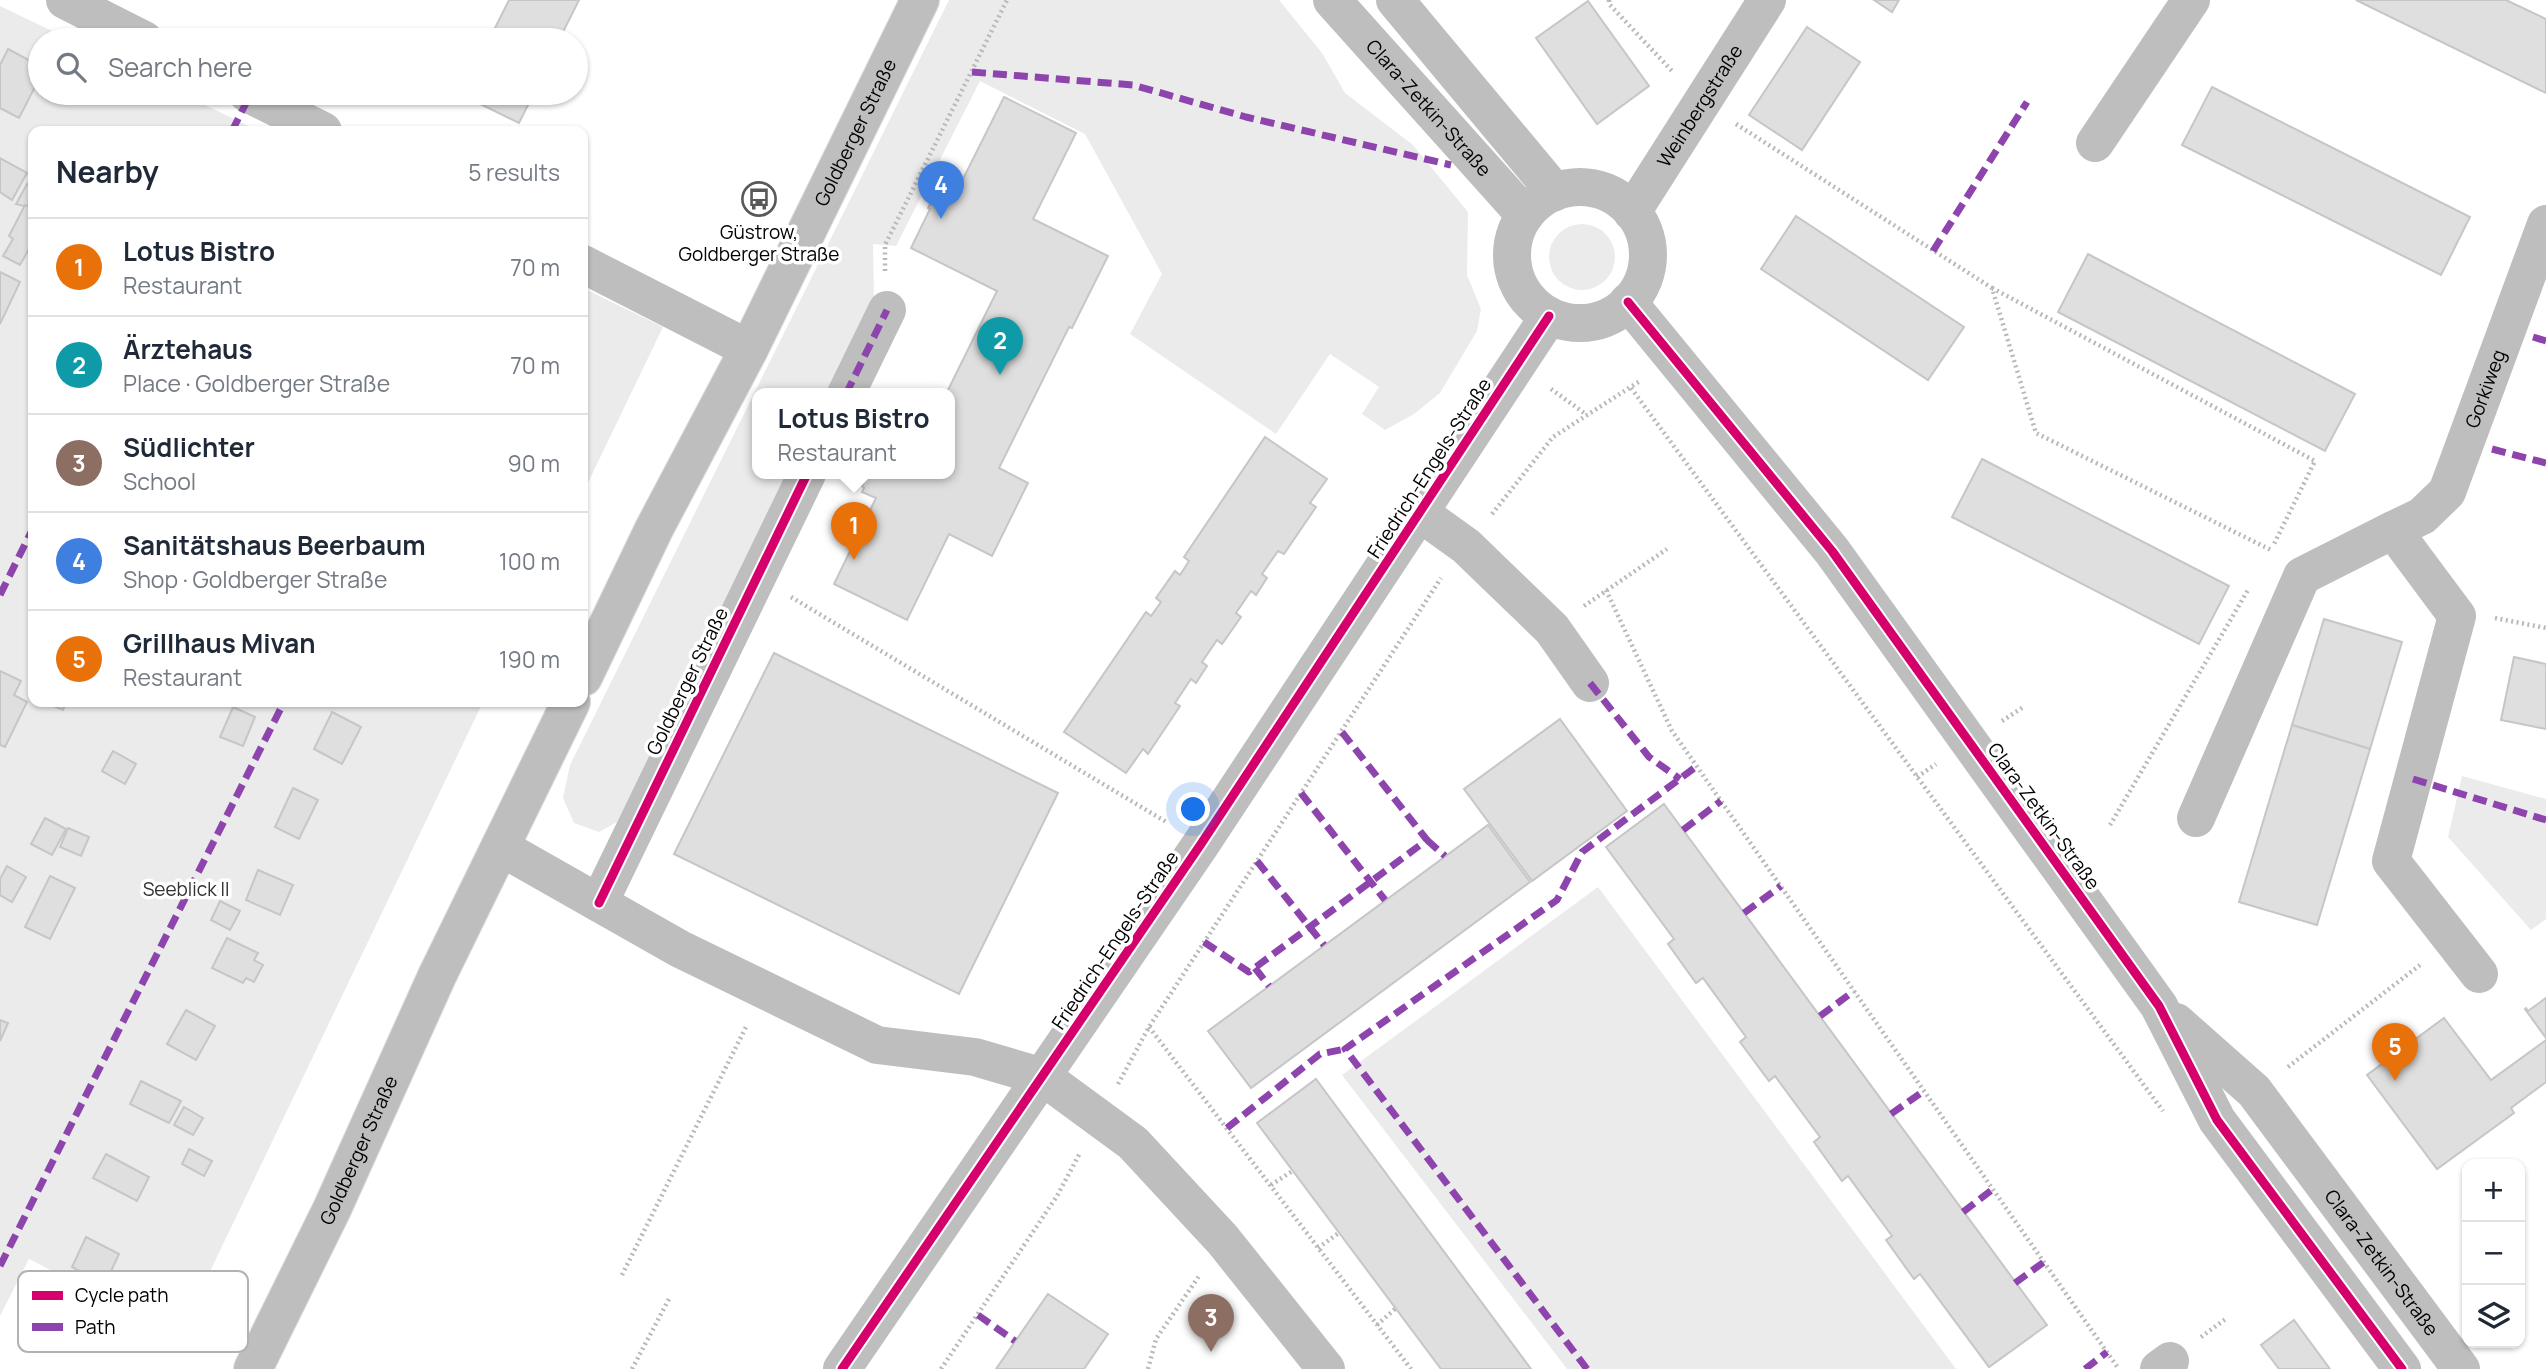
<!DOCTYPE html>
<html lang="en">
<head>
<meta charset="utf-8">
<style>
	:root { --surface:#fff; --page:#f6f6f7; --text:#1f2937; --muted:#747a83; --line:#e0e1e3; --accent:#111827 }
	body { margin:0; font-family:Manrope,sans-serif; background:var(--page); color:var(--text) }
	.controls { position:absolute; right:21px; bottom:21px; display:grid; overflow:hidden; border-radius:14px; box-shadow:0 2px 5px #0004 }
	.controls button { width:63px; height:63px; display:grid; place-items:center; padding:0; border:0; border-bottom:2px solid var(--line); background:var(--surface); color:var(--text); font:35px sans-serif }
	.you { position:absolute; left:1194px; top:810px; width:24px; height:24px; margin:-18px; border:5px solid #fff; border-radius:50%; background:#1a73e8; box-shadow:0 0 0 10px #1a73e833 }
	.badge { display:grid; place-items:center; width:46px; height:46px; border-radius:50%; background:var(--accent); color:#fff; font-size:23px; font-weight:700 }
	.pin { position:absolute; translate:-50% -58px; filter:drop-shadow(0 2px 4px #0008) }
	.pin::after { content:''; position:absolute; top:37px; width:24px; height:21px; background:inherit; clip-path:polygon(0 0,100% 0,50% 100%) }
	.popup { position:absolute; left:752px; top:388px; width:203px; height:91px; box-sizing:border-box; display:grid; place-content:center; border-radius:14px; background:var(--surface); filter:drop-shadow(0 2px 5px #0005); font-size:23px; white-space:nowrap; color:var(--muted) }
	.popup b { font-size:26px; color:var(--text) }
	.popup::after { content:''; position:absolute; left:50%; top:100%; margin-left:-14px; border:14px solid transparent; border-top-color:var(--surface) }
	.list { margin:0; padding:0; list-style:none }
	h2 { display:flex; justify-content:space-between; align-items:center; height:91px; margin:0; padding:0 28px; font-size:30px }
	h2 small { font-size:23px; font-weight:400; color:var(--muted) }
	.list li { display:grid; grid-template-columns:46px 1fr auto; gap:21px; align-items:center; box-sizing:border-box; height:98px; padding:0 28px; border-top:2px solid var(--line) }
	.list b { display:block; font-size:26px; white-space:nowrap }
	.list p { margin:0; font-size:23px; white-space:nowrap; color:var(--muted) }
	.list em { font-size:23px; font-style:normal; color:var(--muted) }
	.icon { flex:none; width:38px; height:38px; fill:none; stroke:currentColor; stroke-width:2; stroke-linecap:round; stroke-linejoin:round }
	.map { position:relative; flex:none; width:2546px; height:1369px; overflow:hidden }
	.search { position:absolute; background:var(--surface); box-shadow:0 2px 5px #0004; left:28px; top:28px; width:560px; height:77px; display:flex; align-items:center; gap:18px; box-sizing:border-box; padding:0 24px; border-radius:38px; color:var(--muted); font-size:26px }
	.panel { position:absolute; background:var(--surface); box-shadow:0 2px 5px #0004; left:28px; top:126px; width:560px; height:581px; border-radius:14px }
	.map>svg:first-child { display:block }
</style>
</head>
<body>
<div class="map">
<svg width="2546" height="1369" viewBox="0 0 2546 1369">
	<rect width="100%" height="100%" fill="#fff"/>
	<g fill="#ebebeb">
		<polygon points="949,0 1279,0 1322,53 1345,93 1413,145 1468,212 1467,275 1481,309 1477,331 1440,393 1414,414 1385,430 1362,414 1379,387 1330,354 1276,434 1130,334 1162,274 1085,134 980,81 896,246 873,244 874,298 827,394 758,394 758,474 788,474 617,822 599,832 574,823 563,798 570,765"/>
		<polygon points="0,6 71,40 40,40 40,93 180,93 259,131 33,131 33,702 483,702 179,1336 29,1259 0,1316"/>
		<circle cx="1582" cy="257" r="33"/>
		<polygon points="583,288 663,327 583,493"/>
		<polygon points="2462,776 2546,799 2546,919 2531,930 2448,837"/>
		<polygon points="1598,887 1956,1369 1567,1369 1342,1075"/>
	</g>
	<g fill="#dfdfdf" stroke="#c6c6c6" stroke-width="2">
		<polygon points="509,0 579,0 559,40 489,40"/>
		<polygon points="1874,0 1899,0 1892,12"/>
		<polygon points="2356,0 2506,0 2546,19 2546,93"/>
		<polygon points="1588,1 1649,86 1597,124 1536,38"/>
		<polygon points="1807,27 1860,62 1802,150 1749,115"/>
		<polygon points="8,49 40,66 40,77 19,118 0,108 0,65"/>
		<polygon points="2212,87 2470,217 2441,275 2182,145"/>
		<polygon points="463,93 534,93 519,123 462,95"/>
		<polygon points="1004,97 1076,133 1033,219 1108,256 1072,328 1069,327 999,468 1028,483 992,556 949,534 907,620 834,584 876,498 862,492 864,488 862,486 868,474 950,474 950,394 946,394 997,291 911,248 930,209 928,208 942,179 945,180 946,176 961,183"/>
		<polygon points="0,158 27,173 12,200 0,192"/>
		<polygon points="27,184 33,187 32,208 16,204"/>
		<polygon points="25,205 33,208 33,249 30,247 20,265 3,256 13,239 9,236"/>
		<polygon points="1796,216 1964,327 1928,380 1761,269"/>
		<polygon points="2088,254 2355,394 2325,451 2058,312"/>
		<polygon points="0,272 20,282 0,324"/>
		<polygon points="1265,437 1327,479 1310,503 1316,507 1284,554 1278,551 1262,574 1267,578 1256,595 1251,591 1236,613 1241,617 1222,644 1217,640 1202,662 1207,666 1196,683 1191,679 1175,703 1180,706 1148,754 1143,749 1126,773 1064,732 1146,612 1151,616 1161,602 1156,598 1175,571 1180,575 1189,561 1184,557"/>
		<polygon points="1982,459 2229,586 2199,644 1952,517"/>
		<polygon points="2324,619 2402,642 2370,749 2292,725"/>
		<polygon points="774,653 1058,793 959,994 674,854"/>
		<polygon points="2514,657 2546,664 2546,729 2501,720"/>
		<polygon points="0,671 21,681 14,695 27,702 5,747 0,745"/>
		<polygon points="44,702 66,702 63,710"/>
		<polygon points="233,707 255,717 243,746 220,737"/>
		<polygon points="332,712 361,727 342,764 314,749"/>
		<polygon points="1560,719 1627,811 1532,881 1464,789"/>
		<polygon points="2292,725 2370,749 2317,925 2239,902"/>
		<polygon points="113,751 136,764 125,784 102,771"/>
		<polygon points="293,788 318,800 299,839 275,827"/>
		<polygon points="1664,804 2047,1325 1989,1367 1920,1274 1914,1279 1886,1240 1892,1236 1848,1176 1842,1181 1814,1142 1820,1137 1775,1076 1769,1081 1740,1042 1746,1037 1703,978 1696,983 1668,944 1674,939 1606,847"/>
		<polygon points="45,818 66,829 52,855 31,844"/>
		<polygon points="1488,825 1530,882 1251,1088 1208,1031"/>
		<polygon points="68,828 89,837 81,856 60,847"/>
		<polygon points="7,866 26,877 12,902 0,895 0,879"/>
		<polygon points="258,870 293,885 280,915 246,900"/>
		<polygon points="50,876 75,888 50,939 25,927"/>
		<polygon points="220,901 240,911 230,930 211,920"/>
		<polygon points="227,938 258,953 254,960 263,965 254,982 246,978 243,983 212,968"/>
		<polygon points="2546,998 2546,1038 2525,1009 2526,1008 2528,1011"/>
		<polygon points="186,1010 215,1026 196,1060 167,1044"/>
		<polygon points="2444,1018 2491,1080 2546,1040 2546,1082 2511,1108 2514,1113 2437,1169 2367,1075"/>
		<polygon points="0,1020 8,1023 0,1041"/>
		<polygon points="1316,1079 1531,1369 1441,1369 1257,1123"/>
		<polygon points="141,1081 181,1101 169,1123 130,1104"/>
		<polygon points="184,1107 203,1118 193,1135 174,1125"/>
		<polygon points="189,1149 212,1161 204,1176 182,1164"/>
		<polygon points="106,1154 149,1177 137,1201 93,1178"/>
		<polygon points="86,1237 119,1254 105,1284 72,1267"/>
		<polygon points="1048,1294 1108,1334 1084,1369 996,1369"/>
		<polygon points="2294,1320 2330,1369 2279,1369 2261,1345"/>
	</g>
	<g fill="none" stroke-linecap="round" stroke-linejoin="round">
		<g stroke="#dbdbdb" stroke-width="40">
			<g id="major">
				<path id="s5" d="M583 677 654 529 749 349 920 0"/>
				<path id="s6" d="M253 1369 332 1209 437 976 571 702"/>
			</g>
		</g>
		<g stroke="#b9b9b9" stroke-width="4.5" stroke-dasharray="2 3.5" stroke-linecap="butt">
			<polyline points="1609,0 1609,4 1673,72"/>
			<polyline points="1736,124 1992,288 2036,433 2271,550"/>
			<polyline points="885,271 885,245 1007,0"/>
			<polyline points="1992,288 2315,461 2273,546"/>
			<polyline points="1631,388 2163,1111"/>
			<polyline points="1551,389 1587,415"/>
			<polyline points="1492,514 1553,437 1640,381"/>
			<polyline points="1606,590 1672,731 2118,1368"/>
			<polyline points="791,597 1168,823"/>
			<polyline points="1584,606 1667,549"/>
			<polyline points="2495,618 2546,628"/>
			<polyline points="2002,721 2025,706"/>
			<polyline points="1917,777 1936,764"/>
			<polyline points="2110,825 2248,590"/>
			<polyline points="1149,1027 1411,1369"/>
			<polyline points="2288,1067 2420,965"/>
			<polyline points="1118,1084 1149,1027 1441,578"/>
			<polyline points="1271,1185 1294,1170"/>
			<polyline points="1318,1248 1340,1232"/>
			<polyline points="622,1275 747,1025"/>
			<polyline points="1377,1325 1396,1308"/>
			<polyline points="2201,1337 2227,1318"/>
			<polyline points="632,1369 669,1299"/>
			<polyline points="941,1369 1057,1196 1080,1153"/>
			<polyline points="1148,1369 1156,1339 1199,1276"/>
		</g>
		<g stroke="#bebebe" stroke-width="38">
			<polyline points="65,0 144,40"/>
			<path id="s1" d="M1332 0 1525 215"/>
			<polyline points="1395,0 1555,192"/>
			<polyline points="247,93 323,131"/>
			<polyline points="2095,143 2191,0"/>
			<circle cx="1580" cy="255" r="68"/>
			<path id="s2" d="M1632 212 1767 0"/>
			<polyline points="583,264 749,349"/>
			<polyline points="1628,302 1832,551 2159,1006 2217,1120 2402,1369"/>
			<polyline points="846,394 887,310"/>
			<polyline points="1420,513 1466,546 1552,629 1590,683"/>
			<path id="s3" d="M2393 530 2422 516 2447 492 2546 224"/>
			<polyline points="2196,818 2302,576 2393,530 2457,616 2391,861 2479,974"/>
			<polyline points="500,847 680,949 877,1045 975,1057 1043,1077 1133,1143 1223,1240 1326,1369"/>
			<polyline points="599,903 807,474"/>
			<path id="s4" d="M2176 1022 2254 1091 2461 1369"/>
			<polyline points="842,1369 1201,844 1549,316"/>
			<polyline points="2159,1369 2170,1361"/>
		</g>
		<use href="#major" stroke="#bebebe" stroke-width="38"/>
		<g stroke="#8e44ad" stroke-width="7" stroke-dasharray="14 7" stroke-linecap="butt">
			<polyline points="972,72 1133,85 1246,117 1451,165"/>
			<polyline points="232,131 250,95"/>
			<polyline points="1933,251 2027,102"/>
			<polyline points="2533,337 2546,341"/>
			<polyline points="846,394 887,310"/>
			<polyline points="2492,449 2546,463"/>
			<polyline points="0,595 33,528"/>
			<polyline points="1590,683 1649,757 1680,779"/>
			<polyline points="2413,779 2546,820"/>
			<polyline points="1301,793 1385,900"/>
			<polyline points="1683,830 1721,801"/>
			<polyline points="1427,840 1445,856"/>
			<polyline points="1257,861 1324,945"/>
			<polyline points="1744,913 1781,886"/>
			<polyline points="1204,942 1249,972 1427,840 1341,731"/>
			<polyline points="1255,968 1269,986"/>
			<polyline points="1820,1016 1854,991"/>
			<polyline points="1891,1114 1924,1091"/>
			<polyline points="1227,1128 1320,1054 1345,1049"/>
			<polyline points="1963,1212 1993,1189"/>
			<polyline points="0,1266 284,702"/>
			<polyline points="2015,1283 2044,1262"/>
			<polyline points="978,1315 1015,1341"/>
			<polyline points="1587,1369 1345,1049 1557,900 1582,852 1697,766"/>
			<polyline points="2085,1369 2107,1352"/>
		</g>
		<g stroke="#fff" stroke-width="13">
			<g id="cycleway">
				<polyline points="1628,302 1832,551 2159,1006 2217,1120 2402,1369"/>
				<polyline points="599,903 807,474"/>
				<polyline points="842,1369 1201,844 1549,316"/>
			</g>
		</g>
		<use href="#cycleway" stroke="#d6006c" stroke-width="9"/>
	</g>
	<defs>
		<g id="bus-ring" transform="scale(1.75)"><circle r="9.5" fill="#fff" stroke="#595959" stroke-width="1.5"/><path d="M-5-6H5V4H4V6H2V4H-2V6H-4V4H-5ZM-3.5-4V0h7V-4ZM-3.5 1.2v1.5H-2V1.2ZM2 1.2v1.5H3.5V1.2Z" fill="#595959"/></g>
	</defs>
	<g fill-rule="evenodd">
		<use href="#bus-ring" x="759" y="199"/>
	</g>
	<g text-anchor="middle" stroke-width="7" stroke-linejoin="round" paint-order="stroke">
		<g font-size="19" fill="#000" stroke="#fff">
			<text dy="7" stroke="none"><textPath href="#s2" startOffset="126">Weinbergstraße</textPath></text>
			<text dy="7" stroke="none"><textPath href="#s1" startOffset="145">Clara-Zetkin-Straße</textPath></text>
			<text dy="7" stroke="none"><textPath href="#s5" startOffset="609">Goldberger Straße</textPath></text>
			<text dy="7" stroke="none"><textPath href="#s3" startOffset="177">Gorkiweg</textPath></text>
			<text transform="translate(1429 468) rotate(-57)" y="7">Friedrich-Engels-Straße</text>
			<text transform="translate(687 681) rotate(-64)" y="7">Goldberger Straße</text>
			<text transform="translate(2044 816) rotate(54)" y="7">Clara-Zetkin-Straße</text>
			<text transform="translate(1115 940) rotate(-56)" y="7">Friedrich-Engels-Straße</text>
			<text dy="7" stroke="none"><textPath href="#s6" startOffset="243">Goldberger Straße</textPath></text>
			<text dy="7" stroke="none"><textPath href="#s4" startOffset="318">Clara-Zetkin-Straße</textPath></text>
		</g>
		<g font-size="19" fill="#000" stroke="#fff">
			<text x="759" y="239">Güstrow,<tspan x="759" dy="22">Goldberger Straße</tspan></text>
		</g>
		<g font-size="19" fill="#323232" stroke="#fff">
			<text x="186" y="896">Seeblick II</text>
		</g>
	</g>
	<rect x="18" y="1271" width="230" height="81" rx="10" fill="#fff" stroke="#b2b2b2" stroke-width="2"/>
	<rect x="32" y="1291" width="31" height="9" fill="#d6006c"/>
	<rect x="32" y="1323" width="31" height="8" fill="#8e44ad"/>
	<g font-size="19" fill="#000">
		<text x="75" y="1302">Cycle path</text>
		<text x="75" y="1334">Path</text>
	</g>
</svg>
<div class="controls">
<button>+</button>
<button>−</button>
<button><svg class="icon" aria-label="layers" viewBox="0 0 24 24"><path d="M12 4l9 5-9 5-9-5zM3 14l9 5 9-5"/></svg></button>
</div>
<div class="you"></div>
<div class="pin badge" style="left:854px;top:560px;background:#e8710a">1</div>
<div class="popup"><b>Lotus Bistro</b>Restaurant</div>
<div class="pin badge" style="left:1000px;top:375px;background:#0f9aa8">2</div>
<div class="pin badge" style="left:1211px;top:1352px;background:#8d6e63">3</div>
<div class="pin badge" style="left:941px;top:219px;background:#3f7fe0">4</div>
<div class="pin badge" style="left:2395px;top:1081px;background:#e8710a">5</div>
<div class="search"><svg class="icon" aria-label="search" viewBox="0 0 24 24"><circle cx="10" cy="10" r="6"/><path d="M15 15l6 6"/></svg>Search here</div>
<section class="panel">
<h2>Nearby<small>5 results</small></h2>
<ul class="list">
<li><span class="badge" style="background:#e8710a">1</span><div><b>Lotus Bistro</b><p>Restaurant</p></div><em>70 m</em></li>
<li><span class="badge" style="background:#0f9aa8">2</span><div><b>Ärztehaus</b><p>Place · Goldberger Straße</p></div><em>70 m</em></li>
<li><span class="badge" style="background:#8d6e63">3</span><div><b>Südlichter</b><p>School</p></div><em>90 m</em></li>
<li><span class="badge" style="background:#3f7fe0">4</span><div><b>Sanitätshaus Beerbaum</b><p>Shop · Goldberger Straße</p></div><em>100 m</em></li>
<li><span class="badge" style="background:#e8710a">5</span><div><b>Grillhaus Mivan</b><p>Restaurant</p></div><em>190 m</em></li>
</ul>
</section>
</div>
</body>
</html>
